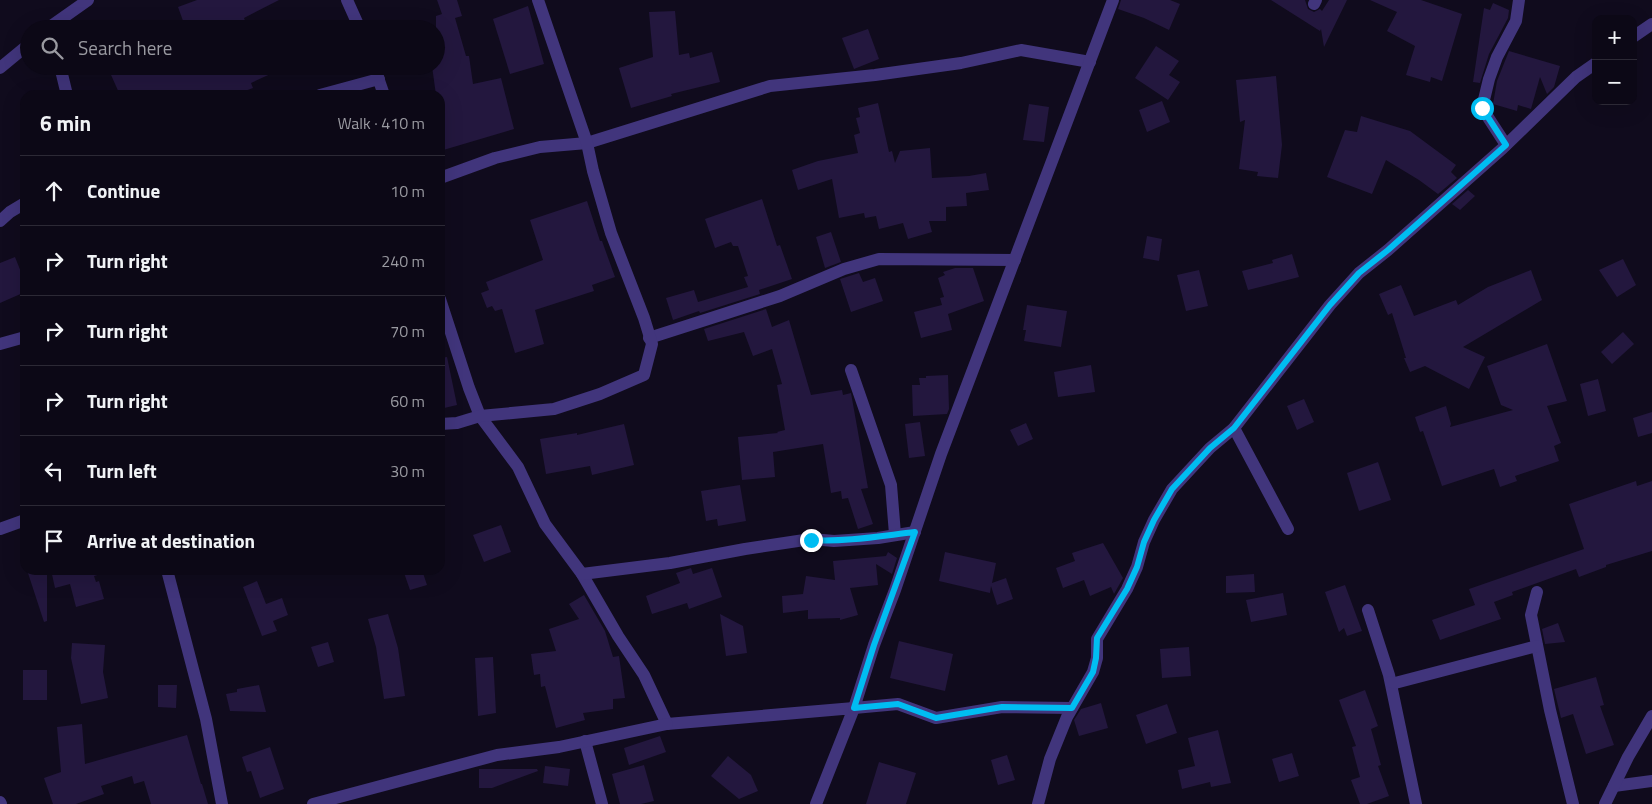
<!DOCTYPE html>
<html lang="en">
<head>
<meta charset="utf-8">
<style>
	:root { --surface:#0c0816; --page:#1a1623; --text:#f1f3f6; --muted:#9a9aa1; --line:#2c2935 }
	body { margin:0; font-family:"Titillium Web",sans-serif; background:var(--page); color:var(--text) }
	.controls { position:absolute; right:15px; top:15px; display:grid; overflow:hidden; border-radius:10px; box-shadow:0 5px 20px #0002 }
	.controls button { width:45px; height:45px; display:grid; place-items:center; padding:0; border:0; border-bottom:1px solid var(--line); background:var(--surface); color:var(--text); font:25px sans-serif }
	.stop { position:absolute; width:15px; height:15px; margin:-11px; border:4px solid #00bdf2; border-radius:50%; background:#fff }
	.stop.end { background:#00bdf2; border-color:#fff; box-shadow:0 1px 5px #0008 }
	.list { margin:0; padding:0; list-style:none }
	h2 { display:flex; justify-content:space-between; align-items:center; height:65px; margin:0; padding:0 20px; font-size:21px }
	h2 small { font-size:16px; font-weight:400; color:var(--muted) }
	.list li { display:grid; grid-template-columns:32px 1fr auto; gap:15px; align-items:center; box-sizing:border-box; height:70px; padding:0 20px; border-top:1px solid var(--line) }
	.list b { display:block; font-size:19px; white-space:nowrap }
	.list em { font-size:16px; font-style:normal; color:var(--muted) }
	.icon { flex:none; width:28px; height:28px; fill:none; stroke:currentColor; stroke-width:2; stroke-linecap:round; stroke-linejoin:round }
	.map { position:relative; flex:none; width:1652px; height:804px; overflow:hidden }
	.search { position:absolute; background:var(--surface); box-shadow:0 5px 20px #0002; left:20px; top:20px; width:425px; height:55px; display:flex; align-items:center; gap:12px; box-sizing:border-box; padding:0 18px; border-radius:28px; color:var(--muted); font-size:19px }
	.panel { position:absolute; background:var(--surface); box-shadow:0 5px 20px #0002; left:20px; top:90px; width:425px; height:485px; border-radius:15px }
	.map>svg:first-child { display:block }
</style>
</head>
<body>
<div class="map">
<svg width="1652" height="804" viewBox="0 0 1652 804">
	<rect width="100%" height="100%" fill="#100b1d"/>
	<g fill="#23173e">
		<polygon points="197,0 279,0 244,18 248,29 186,29 178,7"/>
		<polygon points="437,0 457,0 462,16 455,18 466,56 469,56 473,84 501,78 514,129 440,151 440,95 436,95 432,66 436,66 436,16 442,14"/>
		<polygon points="1121,0 1170,0 1180,4 1169,30 1144,18 1118,9"/>
		<polygon points="1271,0 1305,0 1308,9 1314,12 1320,9 1322,11 1329,0 1347,0 1324,47 1321,29 1320,31"/>
		<polygon points="1370,0 1421,0 1462,14 1442,81 1431,77 1430,82 1406,75 1415,46 1387,31 1397,12"/>
		<polygon points="1493,3 1509,10 1508,18 1489,54 1480,83 1473,82 1484,8 1490,10"/>
		<polygon points="528,6 544,64 510,74 493,19"/>
		<polygon points="675,11 679,55 689,53 690,58 712,52 720,82 671,94 672,96 631,108 619,68 653,57 649,12"/>
		<polygon points="868,29 879,59 854,69 842,38"/>
		<polygon points="1156,46 1179,61 1169,75 1180,82 1168,100 1135,78"/>
		<polygon points="1509,51 1560,66 1554,87 1547,94 1540,77 1531,109 1518,105 1517,111 1493,104 1497,81"/>
		<polygon points="107,66 288,66 251,83 253,88 234,95 120,95"/>
		<polygon points="1276,76 1282,145 1278,178 1257,176 1258,172 1239,169 1245,120 1240,122 1236,80"/>
		<polygon points="1162,101 1170,122 1147,132 1139,110"/>
		<polygon points="878,103 889,152 892,151 895,163 900,151 930,148 932,178 969,176 986,173 989,190 966,193 967,206 946,207 946,221 929,221 932,232 908,239 903,223 879,229 876,216 865,218 864,213 839,218 832,179 798,190 792,170 818,161 858,153 854,135 860,133 856,118 860,117 858,108"/>
		<polygon points="1029,104 1049,107 1044,142 1023,140"/>
		<polygon points="1361,116 1410,131 1456,165 1451,172 1457,178 1438,194 1419,180 1386,160 1372,194 1327,177 1345,130 1357,132"/>
		<polygon points="1468,190 1475,196 1460,210 1452,204"/>
		<polygon points="762,199 777,246 780,245 792,279 759,290 760,294 700,313 699,311 673,320 666,298 694,290 698,302 748,287 744,277 748,276 738,246 733,246 731,242 715,248 705,219"/>
		<polygon points="587,201 600,241 602,241 615,277 592,285 594,291 535,310 544,344 515,353 502,309 495,311 492,306 487,308 481,293 489,290 486,282 543,260 530,220"/>
		<polygon points="831,232 841,262 825,268 816,237"/>
		<polygon points="1147,236 1162,239 1159,261 1143,258"/>
		<polygon points="1292,254 1299,277 1248,290 1242,271 1273,263 1272,260"/>
		<polygon points="15,257 25,282 25,292 0,303 0,263"/>
		<polygon points="1623,259 1636,285 1617,297 1599,270"/>
		<polygon points="955,268 973,268 984,301 948,314 952,330 921,338 914,312 942,305 940,298 944,297 938,278 945,275 943,272"/>
		<polygon points="1199,270 1208,306 1186,311 1177,275"/>
		<polygon points="1531,270 1542,300 1463,347 1485,357 1469,389 1425,366 1410,372 1404,358 1406,358 1392,313 1388,315 1379,294 1401,285 1414,316 1456,300 1458,305 1488,287"/>
		<polygon points="859,273 863,282 875,278 883,301 851,312 840,279"/>
		<polygon points="1027,305 1067,311 1061,347 1024,341 1026,330 1023,330"/>
		<polygon points="766,309 772,327 789,320 811,395 842,390 843,395 851,393 868,488 861,489 873,524 858,529 848,498 842,499 841,491 831,493 823,444 773,452 775,477 742,480 738,437 778,433 777,432 785,430 777,385 782,384 772,349 753,356 744,332 708,341 704,329"/>
		<polygon points="1623,332 1634,344 1612,364 1601,352"/>
		<polygon points="1547,344 1567,401 1547,406 1561,443 1554,446 1559,461 1515,476 1517,481 1500,487 1494,469 1442,486 1423,431 1420,432 1415,417 1446,406 1451,424 1450,427 1513,410 1501,405 1487,366"/>
		<polygon points="447,357 457,405 440,409 440,358"/>
		<polygon points="1091,365 1095,392 1058,397 1054,372"/>
		<polygon points="948,375 949,409 947,414 913,416 912,385 920,385 919,378 926,378 926,376"/>
		<polygon points="1598,379 1606,411 1588,416 1580,384"/>
		<polygon points="1304,399 1314,422 1297,430 1287,406"/>
		<polygon points="1652,412 1652,433 1638,437 1633,418"/>
		<polygon points="920,422 925,456 909,458 905,424"/>
		<polygon points="1026,423 1033,439 1018,446 1010,430"/>
		<polygon points="624,424 634,465 592,475 590,466 546,474 540,439 577,433 577,435"/>
		<polygon points="1378,462 1391,500 1359,511 1347,473"/>
		<polygon points="1636,481 1637,486 1652,481 1652,551 1606,565 1606,567 1579,577 1576,569 1512,592 1513,595 1494,602 1501,619 1440,640 1432,620 1475,605 1469,589 1584,549 1569,504"/>
		<polygon points="740,485 746,521 718,526 717,519 706,521 701,491"/>
		<polygon points="501,525 511,552 484,562 473,535"/>
		<polygon points="1103,543 1123,578 1114,594 1111,587 1090,596 1084,580 1063,588 1056,568 1075,561 1072,553"/>
		<polygon points="888,552 897,558 892,574 876,564 878,585 850,588 858,615 840,620 840,618 808,619 808,610 783,613 782,596 803,594 806,576 835,580 833,561 886,556"/>
		<polygon points="945,552 996,563 992,583 1006,578 1013,599 997,605 991,586 990,593 939,581"/>
		<polygon points="691,568 693,574 712,568 722,597 689,609 687,603 652,614 646,596 680,583 676,573"/>
		<polygon points="27,570 47,570 47,621 44,622"/>
		<polygon points="51,570 101,570 101,574 94,576 96,582 99,581 104,599 76,607 70,584 55,588"/>
		<polygon points="403,570 422,570 427,585 410,590"/>
		<polygon points="1254,574 1255,592 1226,593 1226,576"/>
		<polygon points="257,581 266,604 282,598 288,615 273,621 277,631 262,636 243,587"/>
		<polygon points="1345,585 1362,631 1347,636 1344,628 1339,632 1325,592"/>
		<polygon points="1283,593 1287,615 1251,622 1246,600"/>
		<polygon points="584,595 605,631 613,657 619,656 625,698 613,699 613,709 583,713 585,720 556,728 545,686 541,687 540,674 534,675 531,654 556,651 549,629 579,619 569,604"/>
		<polygon points="388,614 398,648 405,696 384,699 376,647 368,619"/>
		<polygon points="720,614 743,626 747,653 726,656"/>
		<polygon points="1558,623 1565,642 1545,644 1542,629"/>
		<polygon points="899,641 953,654 945,691 890,678"/>
		<polygon points="328,642 334,662 318,667 311,647"/>
		<polygon points="72,643 105,645 103,672 108,698 81,704 71,658"/>
		<polygon points="1189,647 1191,676 1162,678 1160,649"/>
		<polygon points="493,657 496,713 478,716 475,658"/>
		<rect x="23" y="670" width="24" height="30"/>
		<polygon points="1596,677 1604,705 1600,706 1614,745 1586,754 1573,714 1561,718 1554,689"/>
		<polygon points="158,685 177,685 176,708 158,707"/>
		<polygon points="259,685 266,712 230,711 226,694 237,692 237,689"/>
		<polygon points="1365,690 1378,726 1371,729 1381,765 1378,766 1389,796 1367,804 1360,804 1351,780 1360,777 1352,747 1356,746 1339,700"/>
		<polygon points="1101,703 1108,728 1079,736 1074,720 1081,709"/>
		<polygon points="1167,704 1177,733 1146,744 1136,715"/>
		<polygon points="82,724 85,764 187,735 201,784 202,784 208,804 151,804 144,781 134,784 132,776 101,786 104,794 76,804 53,804 44,778 61,772 57,727"/>
		<polygon points="1218,730 1231,783 1211,787 1210,782 1182,789 1178,770 1195,766 1188,738"/>
		<polygon points="660,736 666,752 629,765 624,748"/>
		<polygon points="270,747 284,789 260,798 251,771 247,772 242,757"/>
		<polygon points="1292,753 1299,776 1279,782 1272,759"/>
		<polygon points="1007,755 1015,780 998,785 991,760"/>
		<polygon points="728,756 751,775 758,791 739,799 711,776"/>
		<polygon points="879,762 916,773 906,804 866,804"/>
		<polygon points="644,765 654,801 641,804 620,804 612,774"/>
		<polygon points="545,766 570,769 568,786 543,783"/>
		<polygon points="479,769 537,769 538,771 492,788 479,788"/>
	</g>
	<g fill="none" stroke-linecap="round" stroke-linejoin="round">
		<g stroke="#41357c" stroke-width="12">
			<polyline points="347,0 360,29"/>
			<polyline points="1314,4 1316,0"/>
			<polyline points="47,29 88,0"/>
			<polyline points="1633,37 1652,24"/>
			<polyline points="60,66 67,95"/>
			<polyline points="374,66 384,95"/>
			<polyline points="0,68 29,44"/>
			<polyline points="320,95 379,79"/>
			<polyline points="1506,145 1482,108 1489,79 1497,57 1516,21 1519,0"/>
			<polyline points="440,178 495,158 540,147 587,143 770,86 875,75 961,63 1021,50 1090,62"/>
			<polyline points="0,221 10,212 25,203"/>
			<polyline points="440,299 469,388 480,416 518,467 545,524 582,574 618,636 644,675 667,724 854,708 816,804"/>
			<polyline points="649,338 780,296 844,269 879,259 1015,260"/>
			<polyline points="0,344 25,337"/>
			<polyline points="851,370 891,485 895,534"/>
			<polyline points="440,424 457,423 480,416 554,409 600,394 644,375 652,344 644,318 611,233 593,171 587,143 538,0"/>
			<polyline points="1234,428 1288,529"/>
			<polyline points="0,529 25,520"/>
			<polyline points="167,570 206,719 222,804"/>
			<polyline points="582,574 670,563 745,549 811,539 834,541 878,538 915,532"/>
			<polyline points="1537,592 1531,615 1550,710 1573,804"/>
			<polyline points="1368,610 1389,675 1416,804"/>
			<polyline points="1391,682 1395,683 1537,646"/>
			<polyline points="1072,708 1002,707 936,718 898,704 854,708 874,645 895,590 941,454 1113,0"/>
			<polyline points="585,741 602,804"/>
			<polyline points="1614,786 1652,781"/>
			<polyline points="0,802 1,804"/>
			<polyline points="313,804 497,755 559,747 667,724"/>
			<polyline points="1038,804 1050,759 1067,717 1093,672 1097,658 1097,639 1127,589 1137,567 1144,542 1154,520 1172,489 1210,448 1234,428 1330,305 1359,273 1388,250 1503,148 1576,77 1596,63"/>
			<polyline points="1605,804 1628,757 1652,716"/>
		</g>
	</g>
	<g fill="none" stroke-linecap="round" stroke-linejoin="round">
		<path stroke="#00bdf2" stroke-width="6" d="M811 540C846 542 880 536 915 532L874 645 854 708 898 704 936 718 1002 707 1072 708 1093 672 1096 658 1097 638 1127 589 1137 567 1144 542 1154 520 1172 489 1210 448 1234 428 1330 305 1359 273 1388 250 1506 145 1482 108"/>
	</g>
</svg>
<div class="controls">
<button>+</button>
<button>−</button>
</div>
<div class="stop" style="left:1482px;top:108px"></div>
<div class="stop end" style="left:811px;top:540px"></div>
<div class="search"><svg class="icon" aria-label="search" viewBox="0 0 24 24"><circle cx="10" cy="10" r="6"/><path d="M15 15l6 6"/></svg>Search here</div>
<section class="panel">
<h2>6 min<small>Walk · 410 m</small></h2>
<ul class="list">
<li><svg class="icon" aria-label="ahead" viewBox="0 0 24 24"><path d="M12 20V5M6 11l6-6 6 6"/></svg><div><b>Continue</b></div><em>10 m</em></li>
<li><svg class="icon" aria-label="right" viewBox="0 0 24 24"><path d="M7 20v-9h11M14 6l5 5-5 5"/></svg><div><b>Turn right</b></div><em>240 m</em></li>
<li><svg class="icon" aria-label="right" viewBox="0 0 24 24"><path d="M7 20v-9h11M14 6l5 5-5 5"/></svg><div><b>Turn right</b></div><em>70 m</em></li>
<li><svg class="icon" aria-label="right" viewBox="0 0 24 24"><path d="M7 20v-9h11M14 6l5 5-5 5"/></svg><div><b>Turn right</b></div><em>60 m</em></li>
<li><svg class="icon" aria-label="left" viewBox="0 0 24 24"><path d="M17 20v-9H6M10 6l-5 5 5 5"/></svg><div><b>Turn left</b></div><em>30 m</em></li>
<li><svg class="icon" aria-label="arrive" viewBox="0 0 24 24"><path d="M6 21V4h12l-3 4 3 4H6"/></svg><div><b>Arrive at destination</b></div></li>
</ul>
</section>
</div>
</body>
</html>
